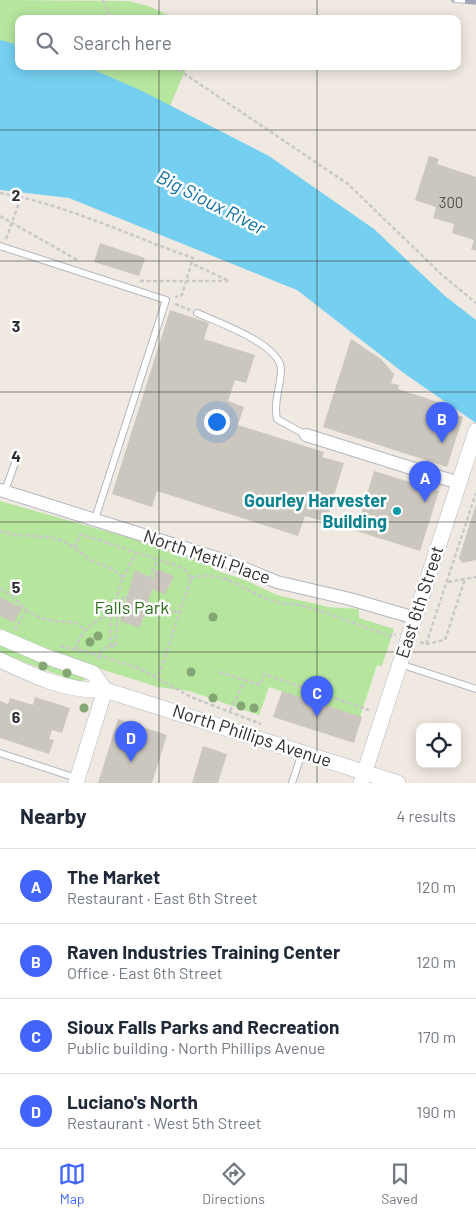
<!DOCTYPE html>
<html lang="en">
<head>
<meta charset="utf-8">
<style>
	:root { --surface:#fff; --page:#f6f6f7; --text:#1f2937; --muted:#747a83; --line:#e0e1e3; --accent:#4264fb }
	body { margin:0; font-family:Barlow,sans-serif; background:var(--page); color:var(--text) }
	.controls { position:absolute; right:15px; bottom:15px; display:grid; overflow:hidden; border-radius:10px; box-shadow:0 2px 12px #0003 }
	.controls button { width:45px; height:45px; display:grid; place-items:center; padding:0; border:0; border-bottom:1px solid var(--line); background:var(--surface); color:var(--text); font:25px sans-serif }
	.you { position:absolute; left:216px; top:421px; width:18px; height:18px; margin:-12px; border:4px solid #fff; border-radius:50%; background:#1a73e8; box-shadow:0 0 0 8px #1a73e833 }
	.badge { display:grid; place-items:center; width:32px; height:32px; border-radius:50%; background:var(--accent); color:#fff; font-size:16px; font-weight:700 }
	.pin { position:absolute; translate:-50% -41px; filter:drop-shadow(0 1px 2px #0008) }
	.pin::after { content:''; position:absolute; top:26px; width:18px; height:15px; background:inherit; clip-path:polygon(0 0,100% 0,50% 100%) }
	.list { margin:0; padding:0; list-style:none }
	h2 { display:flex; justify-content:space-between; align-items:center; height:65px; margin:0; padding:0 20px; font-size:21px }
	h2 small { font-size:16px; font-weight:400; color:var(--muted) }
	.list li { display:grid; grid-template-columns:32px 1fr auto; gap:15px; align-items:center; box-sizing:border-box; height:75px; padding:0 20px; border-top:1px solid var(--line) }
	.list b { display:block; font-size:19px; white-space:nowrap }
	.list p { margin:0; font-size:16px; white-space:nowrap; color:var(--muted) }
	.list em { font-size:16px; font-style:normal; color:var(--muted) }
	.icon { flex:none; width:28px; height:28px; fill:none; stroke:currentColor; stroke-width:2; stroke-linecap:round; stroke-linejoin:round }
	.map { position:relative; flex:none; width:476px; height:783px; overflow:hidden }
	.search { position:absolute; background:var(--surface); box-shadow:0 2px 12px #0003; left:15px; right:15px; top:15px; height:55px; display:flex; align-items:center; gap:12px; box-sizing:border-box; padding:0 18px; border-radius:10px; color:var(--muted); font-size:19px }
	.sheet { height:365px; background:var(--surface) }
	nav { display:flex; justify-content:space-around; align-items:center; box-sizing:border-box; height:70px; border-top:1px solid var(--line); background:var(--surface); font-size:14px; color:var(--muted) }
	nav a { display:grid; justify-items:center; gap:2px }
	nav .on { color:var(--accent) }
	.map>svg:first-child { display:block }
</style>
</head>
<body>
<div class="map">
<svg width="476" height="783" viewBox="0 0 476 783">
	<rect width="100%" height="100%" fill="#efe9e1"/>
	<g fill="#b6e59e">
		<polygon points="0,0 128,1 148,6 177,19 19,19 19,66 187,66 134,190 0,157"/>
		<polygon points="0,501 159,546 211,564 215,570 245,580 277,595 328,607 359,609 359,618 394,629 382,666 377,665 360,717 269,687 259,715 189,691 158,687 91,666 0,631"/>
		<polygon points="0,644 85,677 84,682 78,682 0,653"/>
	</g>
	<polygon fill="#75cff0" points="0,40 19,45 19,66 85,66 140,90 269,156 374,229 445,296 476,320 476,423 405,374 297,290 69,198 0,190"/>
	<g fill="#cbc7bf">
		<polygon points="429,156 439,159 437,164 476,177 476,251 471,249 474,240 452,233 454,224 433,218 436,207 415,200"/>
		<polygon points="100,243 145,258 139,276 94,262"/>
		<polygon points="170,310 209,323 204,339 255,355 246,383 235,380 228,401 244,407 238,425 324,452 322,457 344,463 326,522 305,516 298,536 157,491 152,507 112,494"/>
		<polygon points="351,339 381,359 394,374 391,383 399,385 398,389 444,404 442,410 463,417 447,467 323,427"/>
		<polygon points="374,471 439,491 420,551 356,531"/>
		<polygon points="476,504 476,560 462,563 459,558"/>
		<polygon points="156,569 174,576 165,594 152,589 140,628 120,621 135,570 153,579"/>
		<polygon points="0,597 22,608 14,623 0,616"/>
		<polygon points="282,691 362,717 354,743 273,717"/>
		<polygon points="35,697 70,708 62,733 52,730 49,739 54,740 49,754 0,738 0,701 8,704 10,698 33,705"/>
		<polygon points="118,719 167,735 152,783 98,783"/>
		<polygon points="203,746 227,754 218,783 192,783"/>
	</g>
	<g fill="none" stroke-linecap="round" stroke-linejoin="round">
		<g stroke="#b4b7c1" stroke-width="8">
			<g id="service">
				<polyline points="0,246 166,300 95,519"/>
				<path d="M197 313C217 322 280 344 281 369 281 386 273 403 277 419L306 435"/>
				<polyline points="5,491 16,460"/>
				<polyline points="400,664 476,689"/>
				<polyline points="0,753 76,778"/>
				<polyline points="292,783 302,753"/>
			</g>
		</g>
		<g stroke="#b4b7c1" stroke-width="14">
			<g id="minor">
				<polyline points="306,435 459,483"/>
				<polyline points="0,490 226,561 277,582 350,599 415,618"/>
			</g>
		</g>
		<g stroke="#b4b7c1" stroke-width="16">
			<g id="tertiary">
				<polyline points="0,637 42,655 93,673 105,690"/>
				<path d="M0 660C33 676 68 692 105 690L398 783"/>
				<polyline points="76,783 105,690"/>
				<polyline points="361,783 476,431"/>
			</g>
		</g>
		<g stroke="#c9c9c9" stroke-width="2.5" stroke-dasharray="4 2.5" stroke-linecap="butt">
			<polyline points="103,0 111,19"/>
			<polyline points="173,66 348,184 441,274 476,303"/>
			<path d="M0 193C65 204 130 236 193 258L182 295 175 297"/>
			<polyline points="0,216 79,261"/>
			<polyline points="6,239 21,197"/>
			<polyline points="140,281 229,281 191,263"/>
			<polyline points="175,304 190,310"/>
			<path d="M0 531C19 538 38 534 57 539 72 543 80 554 93 561 105 567 114 567 123 578L111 613 110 646 102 649 97 661"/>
			<polyline points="75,547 80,534 178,566 185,570 191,578 158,678"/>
			<polyline points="123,578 136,553"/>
			<polyline points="150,578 157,560"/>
			<path d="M191 578C224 568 247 594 277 602 284 604 292 604 300 605 330 613 360 626 390 636L396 635"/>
			<polyline points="448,582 476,577"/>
			<path d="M0 589C10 593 15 599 22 606 38 621 55 622 74 622L84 629"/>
			<polyline points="148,603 180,613"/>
			<polyline points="15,630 26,610"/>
			<polyline points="420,642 426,644 476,493"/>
			<polyline points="426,644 445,640 465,579"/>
			<polyline points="60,646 88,652 141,669 191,697 261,724"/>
			<polyline points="110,646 115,647 118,612 123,597 127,598"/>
			<path d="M76 649C81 628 93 623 111 613"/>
			<polyline points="219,672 260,685 264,674 369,710"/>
			<polyline points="230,711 245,680"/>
		</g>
		<use href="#service" stroke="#fff" stroke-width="6"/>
		<use href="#minor" stroke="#fff" stroke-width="12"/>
		<use href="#tertiary" stroke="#fff" stroke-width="15"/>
		<g stroke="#a3a6b8" stroke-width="5.5">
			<polyline id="rail" points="454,0 476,2"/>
		</g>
		<use href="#rail" stroke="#fff" stroke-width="4" stroke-dasharray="11" stroke-linecap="butt"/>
	</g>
	<g fill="#84a574">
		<circle cx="213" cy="617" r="4.5"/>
		<circle cx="98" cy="636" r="4.5"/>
		<circle cx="90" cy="642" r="4.5"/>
		<circle cx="43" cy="666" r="4.5"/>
		<circle cx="191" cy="672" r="4.5"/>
		<circle cx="67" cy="673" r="4.5"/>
		<circle cx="213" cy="698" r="4.5"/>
		<circle cx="241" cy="706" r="4.5"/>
		<circle cx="84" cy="708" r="4.5"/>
		<circle cx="254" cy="708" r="4.5"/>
	</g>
	<path fill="none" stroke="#2e2e2e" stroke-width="1" stroke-opacity="0.55" d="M159 0V19M317 0V19M159 66V783M317 66V783M0 130H476M0 261H476M0 392H476M0 522H476M0 652H476"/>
	<circle fill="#0f9aa8" stroke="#fff" stroke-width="2" cx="397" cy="511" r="5"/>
	<g text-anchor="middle" stroke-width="5" stroke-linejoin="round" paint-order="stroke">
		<g font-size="15" fill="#555452">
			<text x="451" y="208">300</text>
		</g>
		<g font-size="18" font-weight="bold" fill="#0d838f" stroke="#fff" text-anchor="end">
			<text x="387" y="507">Gourley Harvester<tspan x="387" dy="21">Building</tspan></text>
		</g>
		<g font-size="18" fill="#2e2e2e" stroke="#fff">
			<text transform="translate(207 557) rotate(19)" y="6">North Metli Place</text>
			<text transform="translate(420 602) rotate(-72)" y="6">East 6th Street</text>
			<text transform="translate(252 736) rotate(18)" y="6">North Phillips Avenue</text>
		</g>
		<g font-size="18" fill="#2c6e1b" stroke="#fff">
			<text x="132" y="614">Falls Park</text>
		</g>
		<g font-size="19" font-style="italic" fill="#0d6fa3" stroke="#fff">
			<text transform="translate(211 202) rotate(27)" y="7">Big Sioux River</text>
		</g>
	</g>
	<g font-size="16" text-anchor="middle" font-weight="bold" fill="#2e2e2e" stroke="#fff" stroke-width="5" stroke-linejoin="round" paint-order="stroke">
		<text x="16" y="201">2</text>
		<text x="16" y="332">3</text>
		<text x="16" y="462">4</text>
		<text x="16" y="593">5</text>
		<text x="16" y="723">6</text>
	</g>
</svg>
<div class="controls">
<button><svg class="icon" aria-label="locate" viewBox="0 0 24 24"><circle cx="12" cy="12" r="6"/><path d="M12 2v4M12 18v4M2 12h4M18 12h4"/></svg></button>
</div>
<div class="you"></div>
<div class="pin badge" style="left:425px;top:502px">A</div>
<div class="pin badge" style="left:442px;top:443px">B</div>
<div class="pin badge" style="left:317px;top:717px">C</div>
<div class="pin badge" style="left:131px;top:762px">D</div>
<div class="search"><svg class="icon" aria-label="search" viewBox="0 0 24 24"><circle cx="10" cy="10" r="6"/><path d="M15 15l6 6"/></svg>Search here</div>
</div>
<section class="sheet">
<h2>Nearby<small>4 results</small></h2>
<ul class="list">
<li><span class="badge">A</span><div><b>The Market</b><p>Restaurant · East 6th Street</p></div><em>120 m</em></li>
<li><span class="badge">B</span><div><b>Raven Industries Training Center</b><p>Office · East 6th Street</p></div><em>120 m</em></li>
<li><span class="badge">C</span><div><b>Sioux Falls Parks and Recreation</b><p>Public building · North Phillips Avenue</p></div><em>170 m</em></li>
<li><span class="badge">D</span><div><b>Luciano's North</b><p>Restaurant · West 5th Street</p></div><em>190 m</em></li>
</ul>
</section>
<nav>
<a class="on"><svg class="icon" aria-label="map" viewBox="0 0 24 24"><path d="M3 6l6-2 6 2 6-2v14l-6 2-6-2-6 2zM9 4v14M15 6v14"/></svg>Map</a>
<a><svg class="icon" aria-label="directions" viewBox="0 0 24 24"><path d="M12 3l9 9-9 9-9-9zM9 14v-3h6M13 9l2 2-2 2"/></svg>Directions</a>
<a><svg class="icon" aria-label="saved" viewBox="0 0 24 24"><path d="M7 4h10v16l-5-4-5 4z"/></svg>Saved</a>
</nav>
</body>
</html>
